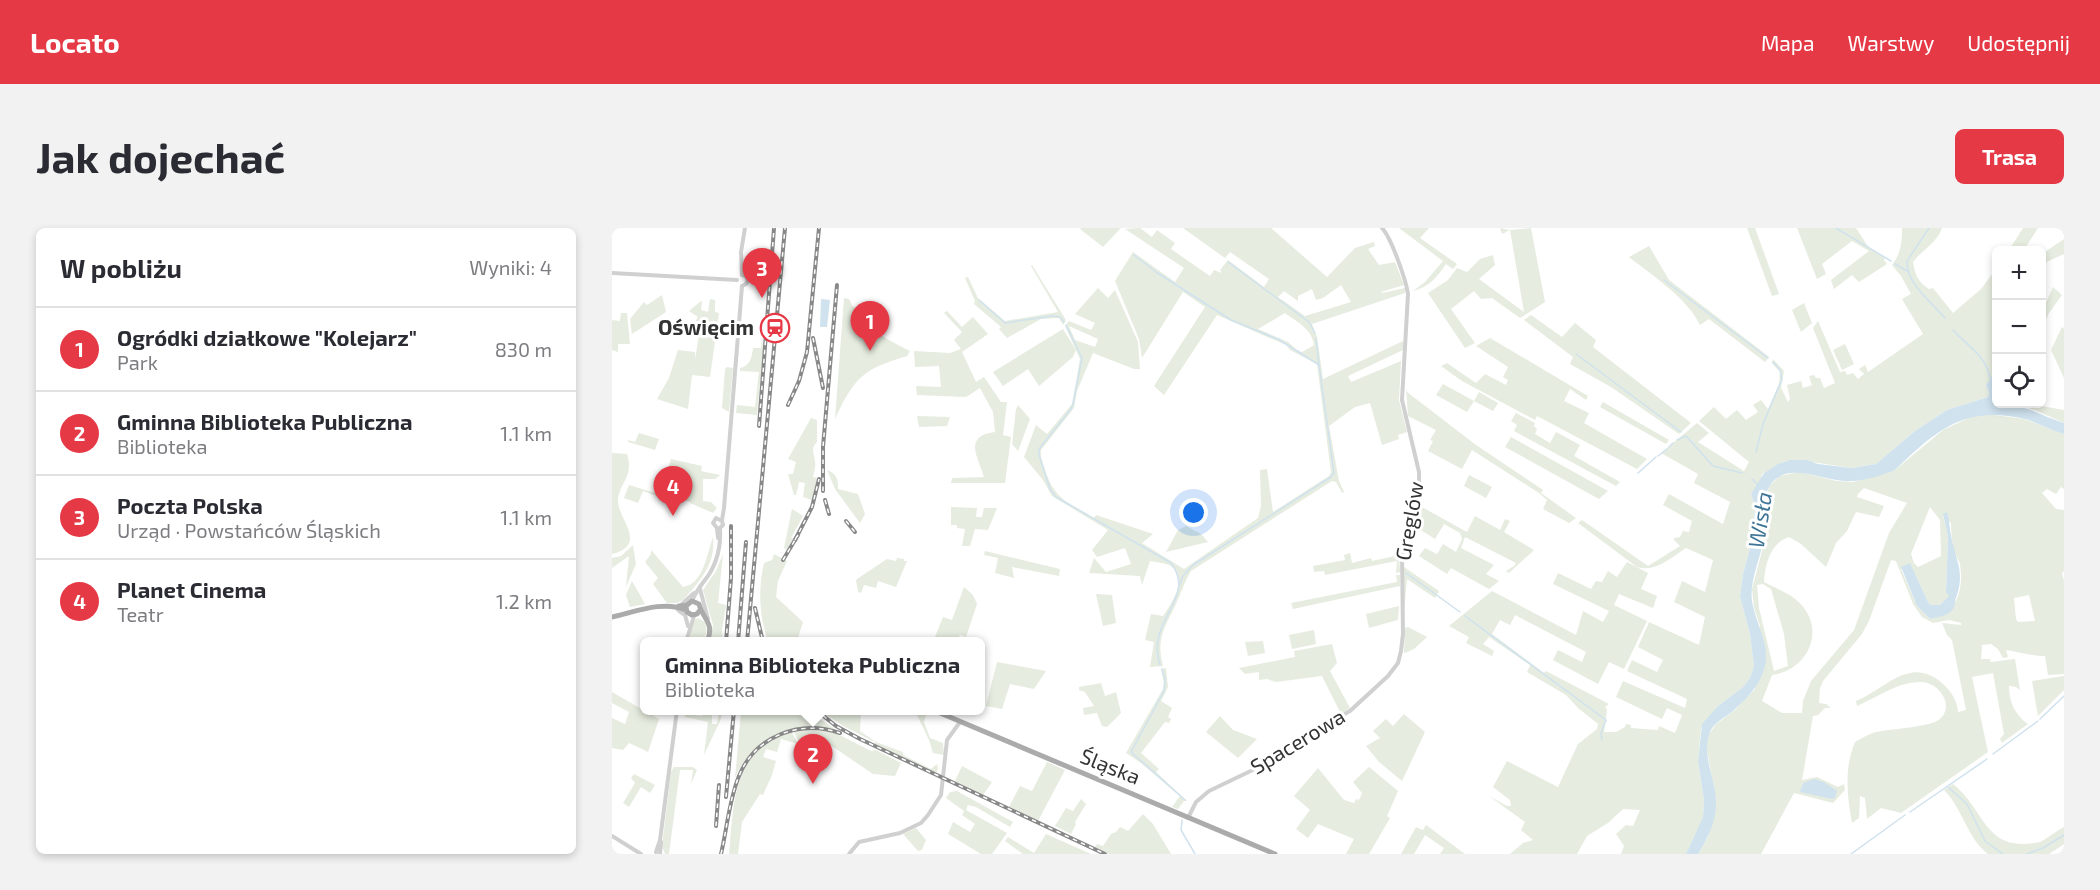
<!DOCTYPE html>
<html lang="pl">
<head>
<meta charset="utf-8">
<style>
	:root { --surface:#fff; --page:#f2f2f3; --text:#2b2b33; --muted:#7c7c81; --line:#e1e1e2; --accent:#e63946 }
	body { margin:0; font-family:"Exo 2",sans-serif; background:var(--page); color:var(--text) }
	.controls { position:absolute; right:18px; top:18px; display:grid; overflow:hidden; border-radius:9px; box-shadow:0 3px 9px #0003 }
	.controls button { width:54px; height:54px; display:grid; place-items:center; padding:0; border:0; border-bottom:2px solid var(--line); background:var(--surface); color:var(--text); font:30px sans-serif }
	.you { position:absolute; left:582px; top:285px; width:21px; height:21px; margin:-15px; border:4px solid #fff; border-radius:50%; background:#1a73e8; box-shadow:0 0 0 9px #1a73e833 }
	.badge { display:grid; place-items:center; width:39px; height:39px; border-radius:50%; background:var(--accent); color:#fff; font-size:20px; font-weight:700 }
	.pin { position:absolute; translate:-50% -50px; filter:drop-shadow(0 2px 3px #0008) }
	.pin::after { content:''; position:absolute; top:32px; width:21px; height:18px; background:inherit; clip-path:polygon(0 0,100% 0,50% 100%) }
	.popup { position:absolute; left:28px; top:409px; width:345px; height:78px; box-sizing:border-box; display:grid; place-content:center; border-radius:9px; background:var(--surface); filter:drop-shadow(0 2px 4px #0005); font-size:20px; white-space:nowrap; color:var(--muted) }
	.popup b { font-size:22px; color:var(--text) }
	.popup::after { content:''; position:absolute; left:50%; top:100%; margin-left:-12px; border:12px solid transparent; border-top-color:var(--surface) }
	.list { margin:0; padding:0; list-style:none }
	h2 { display:flex; justify-content:space-between; align-items:center; height:78px; margin:0; padding:0 24px; font-size:26px }
	h2 small { font-size:20px; font-weight:400; color:var(--muted) }
	.list li { display:grid; grid-template-columns:39px 1fr auto; gap:18px; align-items:center; box-sizing:border-box; height:84px; padding:0 24px; border-top:2px solid var(--line) }
	.list b { display:block; font-size:22px; white-space:nowrap }
	.list p { margin:0; font-size:20px; white-space:nowrap; color:var(--muted) }
	.list em { font-size:20px; font-style:normal; color:var(--muted) }
	.icon { flex:none; width:33px; height:33px; fill:none; stroke:currentColor; stroke-width:2; stroke-linecap:round; stroke-linejoin:round }
	.map { position:relative; flex:none; width:1452px; height:626px; overflow:hidden; border-radius:9px }
	header { display:flex; align-items:center; gap:36px; box-sizing:border-box; height:84px; padding:0 30px; background:var(--accent); color:#fff }
	header strong { font-size:28px }
	nav { display:flex; gap:33px; margin-inline-start:auto; font-size:21px }
	.intro { display:flex; align-items:center; justify-content:space-between; box-sizing:border-box; height:144px; padding:0 36px }
	h1 { margin:0; font-size:42px }
	.button { padding:15px 27px; border-radius:9px; background:var(--accent); color:#fff; font-size:21px; font-weight:700 }
	main { display:flex; gap:36px; padding:0 36px }
	aside { flex:1; background:var(--surface); border-radius:9px; box-shadow:0 3px 9px #0003 }
	.map>svg:first-child { display:block }
</style>
</head>
<body>
<header>
<strong>Locato</strong>
<nav><a>Mapa</a><a>Warstwy</a><a>Udostępnij</a></nav>
</header>
<div class="intro"><h1>Jak dojechać</h1><a class="button">Trasa</a></div>
<main>
<aside>
<h2>W pobliżu<small>Wyniki: 4</small></h2>
<ul class="list">
<li><span class="badge">1</span><div><b>Ogródki działkowe &quot;Kolejarz&quot;</b><p>Park</p></div><em>830 m</em></li>
<li><span class="badge">2</span><div><b>Gminna Biblioteka Publiczna</b><p>Biblioteka</p></div><em>1.1 km</em></li>
<li><span class="badge">3</span><div><b>Poczta Polska</b><p>Urząd · Powstańców Śląskich</p></div><em>1.1 km</em></li>
<li><span class="badge">4</span><div><b>Planet Cinema</b><p>Teatr</p></div><em>1.2 km</em></li>
</ul>
</aside>
<div class="map">
<svg width="1452" height="626" viewBox="0 0 1452 626">
	<rect width="100%" height="100%" fill="#fff"/>
	<g fill="#e6ecdf" fill-rule="evenodd">
		<polygon points="469,0 509,0 491,19 468,1"/>
		<path d="M528 0 540 9 545 2 563 15 559 21 598 48 602 42 610 45 608 42 616 32 652 59 657 51 618 24 613 30 571 0H659L715 49 743 20 762 14 763 18 756 21 767 37 783 34 792 57 769 64 770 65 793 60V65L700 96 705 109 711 151 791 113V122L736 148 739 154 789 133 787 172 795 204 786 207 787 211 770 217 758 175 743 179 717 198 727 253 732 264 730 265 724 254 720 253 579 343C572 354 569 366 563 378 552 401 544 411 551 438L538 439 542 414 533 412 539 386 551 388C560 375 578 348 557 337 552 335 544 334 538 333L530 357 528 348 477 345 482 330 494 344 519 336 513 320 485 329 480 322 496 302 440 268 431 252 412 229 424 197 435 206 460 176 468 131 453 98 457 93 479 102 483 95 463 86 486 60 496 70 503 62 526 114 528 141H522L481 125 465 163 462 180 429 222C428 230 432 237 434 245 444 273 458 275 482 290L484 287 541 306 530 315 572 341 646 290 649 278 648 242 655 241 661 284 717 248 719 244 705 136 678 122 674 117 605 87 552 167 542 158 593 79 571 64 530 130 527 111 503 53 521 24 563 54 572 40 513 1ZM729 57 739 74 693 88 666 69 672 63 686 73V68L700 61 704 72 711 70ZM673 85C685 94 700 101 702 117L690 124 685 122 676 114 646 101ZM457 98 486 111 483 119 463 112Z"/>
		<path d="M787 0H817L808 10 845 36 841 41 834 36C825 49 817 59 801 63L813 54 831 33Z"/>
		<polygon points="888,0 898,2 919,0 933,74 908,90 880,70 869,71 862,63 839,81 863,115 853,120 816,65 836,52 845,40 855,44 868,31 881,27 883,37 867,51 912,84 898,2 890,6"/>
		<polygon points="1135,0 1143,0 1167,66 1160,68"/>
		<polygon points="1185,0 1244,0 1257,20 1273,29 1272,32 1275,36 1247,54 1240,47 1222,61 1219,52 1257,23 1240,13 1210,36 1214,46 1205,51"/>
		<path d="M1290 0H1330C1325 15 1310 22 1301 34 1303 47 1306 54 1317 61L1321 60 1341 85 1369 61 1384 41V61L1380 68 1384 76V155L1381 150 1374 157 1377 165 1376 169 1335 182 1303 203 1264 236 1240 240 1186 232 1171 234 1150 246 1148 255 1139 266 1143 278 1140 313 1131 346 1128 369 1138 406 1142 438 1138 450 1131 459 1105 479 1089 500 1086 533 1092 572 1091 590 1074 626H1009L1012 618 1004 606 1014 597 1021 598 1028 582 1011 581 996 595 975 608 965 626H898L911 615 921 612 909 602 913 594 877 568 895 578H899L898 572 881 559 895 533 946 559 966 516 985 501 986 496 966 480 954 467 915 444 918 437 877 409 871 416 882 423 880 428 854 415 857 409 837 398 880 363 964 407 971 383 991 394 997 383 941 356 946 345 979 361 984 353 990 354 996 343 1005 349 1015 334 1036 345 1029 361 1045 368 1041 380 1007 366 1002 377 1035 393 1012 441 997 434 986 456 941 432 946 422 970 434 974 424 903 387 898 397 888 392 880 406 932 445 934 443 997 476 993 479 995 482 992 504H1004L1013 499 1014 496 1019 497V500L1046 502 1047 498 1063 505 1070 487 1055 480 1050 491 1004 469 1011 453 1073 480 1075 471 1015 443 1020 432 1045 444 1051 432 1026 419 1037 394 1087 417 1093 389 1062 374 1070 353 1093 364 1101 332 1074 320C1060 329 1043 345 1025 339L966 295 970 292 1036 338 1068 318 1062 312V310L1068 309 1071 303 1077 304 1080 293 1051 277 1057 266 1111 296 1118 274 1082 255 1086 246 1049 225 1085 195 1097 205 1086 214 1132 243 1137 234 1087 193 1102 179 1114 191 1125 182 1134 192 1146 184 1141 177 1149 172 1156 181 1167 156 1168 144 1160 135 1161 131 1172 143 1169 160 1176 174 1178 171 1175 157 1189 153 1191 160 1200 157 1197 148 1202 147 1204 150H1208L1212 160 1223 155 1201 100 1206 93 1228 144 1233 143 1235 147 1241 145 1246 151 1252 146 1247 141 1253 137 1256 144 1311 106 1290 71 1299 66 1289 48 1280 37C1289 26 1290 14 1290 0Z"/>
		<polygon points="1411,0 1426,0 1412,22 1397,22"/>
		<polygon points="1452,11 1452,26 1430,36 1430,26"/>
		<path d="M1037 18 1057 52 1147 121 1157 129 1153 134 1097 91 1088 97C1076 71 1040 47 1017 29Z"/>
		<polygon points="420,37 454,92 451,97 447,90 429,91 395,110 387,101 389,99 362,76 363,73 353,50 356,49 366,70 393,93 446,84 419,38"/>
		<polygon points="1441,59 1450,67 1437,85 1430,101 1430,83"/>
		<polygon points="50,67 54,84 20,106 18,91 32,74 35,77"/>
		<path d="M232 70 237 71 241 79 242 78C253 100 277 113 298 123L295 128C251 141 242 150 223 191Z"/>
		<polygon points="98,71 103,72 103,84 107,85 98,149 80,147 76,181 45,171 57,150 66,122 83,124 83,131 88,102 80,99 86,89 77,83 89,73 90,74 89,82 96,84"/>
		<polygon points="1192,75 1200,95 1189,104 1180,82"/>
		<path d="M335 83 350 99 361 89 376 106 350 124 364 154 372 149 389 174H395L391 207 399 209 393 255H339L340 250 372 249C367 230 350 208 383 204L381 184 368 160 354 169 305 167 304 158 329 159 327 138 303 139 302 123 338 125 349 121 342 112 350 104 332 85Z"/>
		<polygon points="9,85 15,85 18,116 6,116 6,124 0,122 0,92 8,93"/>
		<polygon points="919,87 950,109 963,95 984,112 981,119 1079,195 1067,206 999,159 958,136 961,129 912,92"/>
		<polygon points="1450,99 1452,101 1452,150 1439,122"/>
		<polygon points="451,101 464,122 461,129 427,158 416,141 391,158 381,144"/>
		<path d="M150 106 151 123 145 187 124 185 125 177 143 179 147 144 128 143V140C138 138 140 129 141 120H149Z"/>
		<polygon points="878,110 976,168 974,172 958,161 952,173 977,185 972,195 1035,231 1025,241 925,188 923,192 850,153 829,138 835,135 864,155 873,146 894,157 896,152 891,149 896,139 864,118"/>
		<polygon points="1233,116 1242,136 1230,142 1221,122"/>
		<polygon points="115,139 121,140 117,184 110,180 113,141"/>
		<polygon points="831,156 862,173 867,164 886,175 881,183 862,173 855,184 824,167"/>
		<polygon points="794,160 795,164 864,217 931,262 929,265 964,290 957,295 931,281 935,272 927,265 860,222 850,241 816,223 821,213 818,212 824,202 796,188"/>
		<polygon points="991,174 1057,212 1054,216 988,179"/>
		<polygon points="1401,176 1419,176 1452,182 1452,195 1423,182"/>
		<polygon points="406,177 418,191 406,223 400,216 404,181"/>
		<polygon points="904,185 923,195 922,198 925,201 923,206 938,215 944,204 968,217 962,228 1008,254 1004,258 902,203 905,197 899,193"/>
		<path d="M1374 186 1412 191 1452 206V261L1449 259 1444 266 1435 261 1430 265 1444 281 1452 282V343L1450 345 1452 353V446L1436 447 1433 428C1419 428 1408 424 1394 422L1396 429 1391 430 1386 421 1379 416 1370 417 1369 431H1378L1379 434 1403 431 1408 462 1404 459 1397 458C1397 474 1403 487 1416 496L1390 515 1388 511 1392 506 1381 445 1360 449 1376 524 1289 585 1269 580 1255 591 1253 570 1248 568 1247 590 1240 595C1235 568 1232 540 1243 514 1250 510 1257 506 1264 504 1278 501 1319 499 1328 491 1343 477 1327 455 1310 454 1287 453 1266 469 1245 478L1244 473C1273 462 1298 426 1331 456 1340 464 1345 473 1346 484L1354 482 1340 412 1335 407 1330 395 1349 397V395L1337 392 1321 395 1310 389 1301 376 1284 333 1279 332 1257 393 1250 406 1211 453 1208 460 1207 475 1214 476 1219 480H1213L1206 487 1201 488 1190 552 1205 549 1226 559 1232 556 1233 562 1221 575 1182 565 1149 626H1086L1096 609 1104 573 1094 517 1097 506 1104 496 1123 482 1143 461 1148 398 1142 380 1140 361 1150 323 1154 267 1158 257 1168 248 1187 244 1225 253 1241 254 1283 242 1331 202 1361 188ZM1252 260 1295 275 1277 305 1242 402 1199 453 1191 473 1190 485H1170L1150 473 1160 447C1192 443 1213 408 1192 380 1183 367 1165 361 1152 354 1153 337 1158 315 1177 309L1189 316 1214 339 1224 315 1235 303 1244 284 1267 289 1272 278 1245 269 1246 266ZM1318 279 1328 292 1329 328 1306 339 1302 335 1299 326ZM1331 287 1339 295C1339 305 1340 314 1342 323 1344 328 1347 332 1348 336 1352 362 1345 386 1318 391L1305 378 1289 341 1300 340 1316 374 1319 377H1328L1338 368 1334 363 1336 309ZM1151 356 1159 361 1172 406 1176 438 1162 443 1147 380 1145 357ZM1417 367 1423 393 1406 394 1404 391 1402 370Z"/>
		<polygon points="305,188 338,189 335,198 307,199"/>
		<path d="M199 190 205 192V214C198 221 202 225 203 233 204 238 202 244 201 249L205 250 200 272 191 269 193 255 187 254 184 267H182L176 246H181L184 234 176 231Z"/>
		<polygon points="27,205 47,211 43,222 16,214 16,212 23,214"/>
		<polygon points="899,209 996,263 987,271 893,219"/>
		<path d="M0 225 15 226C22 249 8 254 6 271 4 290 38 316 0 326Z"/>
		<polygon points="59,231 90,238 89,243 108,247 103,251 91,251 91,273 99,274 105,280 101,285 78,275 78,274 42,262 45,249 53,251"/>
		<path d="M215 242C225 246 226 251 226 261L246 266 253 286 248 295 223 261Z"/>
		<polygon points="857,247 880,259 874,270 852,258"/>
		<polygon points="17,257 56,269 53,271 31,263 26,275 12,270"/>
		<polygon points="809,269 808,278 855,304 863,288 888,302 893,291 898,293 892,304 922,322 897,345 894,343 902,338 904,335 853,309 849,320 882,337 874,346 887,353 877,361 839,340 835,346 807,328 813,320 825,326 831,316 844,324 850,311 848,305 832,296 823,311 801,297"/>
		<polygon points="339,279 365,280 364,289 370,289 372,280 385,280 376,302 363,301 358,318 350,318 353,301 345,300 345,297 339,297"/>
		<polygon points="180,281 191,288 179,310 186,312 183,315 180,313 175,322 172,320"/>
		<polygon points="574,298 589,306 596,314 554,324 566,302"/>
		<path d="M101 309C104 336 88 353 71 372L65 375H55L41 356 46 350 33 334 39 326V322L71 359C92 356 95 325 101 309Z"/>
		<polygon points="21,317 24,336 14,359 17,328 0,340 0,330 9,328"/>
		<polygon points="373,323 448,341 447,348 400,339 402,350 383,345 386,330 372,327"/>
		<polygon points="738,325 740,335 759,330 760,333 787,327 788,344 784,345 785,333 713,347 712,343 702,344 701,338 733,332 732,327"/>
		<polygon points="111,326 106,375 114,377 110,402 111,413 98,413 101,397 91,362 104,343"/>
		<path d="M162 326 175 333 166 353 164 369 191 394 185 413H156C147 388 146 361 152 335L160 332Z"/>
		<polygon points="285,330 292,331 292,333 295,333 284,359 266,353 264,360 252,357 249,365 246,364 244,352 248,349 275,331 284,333"/>
		<polygon points="792,339 827,363 823,370 795,351 792,382"/>
		<polygon points="784,347 788,347 788,358 681,381 679,375 785,354"/>
		<polygon points="20,353 33,376 18,379 14,367"/>
		<polygon points="352,359 361,367 365,376 354,409 348,407 345,413 336,413 323,409 331,389 340,392"/>
		<polygon points="484,366 500,367 504,395 491,398"/>
		<polygon points="787,378 786,392 757,400 754,386"/>
		<path d="M86 390 93 394C95 401 95 406 91 413L77 414 81 393Z"/>
		<polygon points="796,399 815,409 802,421 793,425 792,424 793,400"/>
		<polygon points="702,402 704,416 680,421 677,407"/>
		<polygon points="651,413 653,425 636,428 633,414"/>
		<polygon points="720,416 725,435 718,443 738,480 729,486 710,448 664,454 655,451 647,452 647,444 633,446 627,440 683,429 682,423"/>
		<polygon points="385,434 434,443 422,461 398,456 390,481 374,478"/>
		<polygon points="554,440 556,459 549,473 560,480 556,489 559,491 557,495 553,494 529,525 547,541 544,544 575,573 572,573 566,581 560,579 568,568 529,535 514,525 551,461 552,455 549,441"/>
		<polygon points="1452,448 1452,462 1426,488 1420,453"/>
		<polygon points="489,455 493,468 504,464 509,485 495,499 490,498 485,485 472,487 471,480 482,478 473,464 467,462 467,459"/>
		<polygon points="0,464 47,491 36,524 17,515 11,522 0,520 0,490 13,496 17,484 0,475"/>
		<polygon points="91,483 100,483 100,496 105,496 107,483 111,483 108,493 92,527 96,494 73,489 73,486 90,488"/>
		<path d="M129 483H197L224 502C183 490 139 510 123 550Z"/>
		<polygon points="209,483 249,483 248,503 264,514 291,524 291,527 319,541 325,536 326,541 324,545 263,516 263,514 231,498"/>
		<polygon points="303,483 315,484 312,494 318,510 331,515 332,527 321,525 317,512"/>
		<polygon points="792,486 813,504 790,553 767,534 754,518 768,510 761,503 774,491 781,498"/>
		<polygon points="608,488 621,502 645,511 626,530 594,504"/>
		<polygon points="201,500 220,503 259,523 264,522 289,535 283,548 261,546 211,512 201,508 196,510 191,530 191,522 181,502"/>
		<path d="M179 503 186 516 169 511 165 524 154 521 151 529 164 533 160 547 151 567 148 566 130 594 126 626H117C122 575 120 521 179 503Z"/>
		<polygon points="435,534 453,542 426,593 397,579 408,558 420,563"/>
		<polygon points="350,538 380,554 371,567 343,553"/>
		<polygon points="62,539 81,539 85,542 79,556 81,542 68,542 57,626 53,626 50,618 59,544"/>
		<polygon points="757,539 786,563 775,588 778,590 757,626 734,626 742,611 706,596 696,610 684,601 698,582 682,568 706,540 732,572 742,575 744,571 747,572 750,565 741,554"/>
		<polygon points="22,546 43,557 38,565 29,559 17,579 11,575 23,555 19,550"/>
		<path d="M1341 556C1374 582 1372 626 1428 614 1436 610 1444 603 1452 599V616L1437 626H1376C1355 610 1351 581 1332 562Z"/>
		<polygon points="345,563 401,594 398,599 364,579 356,577 354,582 395,605 380,626 369,626 336,606 341,594 358,604 363,596 350,587 352,583 334,570 338,564"/>
		<polygon points="469,571 474,576 463,594 464,596 459,606 443,598 454,580 461,583"/>
		<polygon points="531,586 541,596 559,626 497,626 483,619 485,616 491,618 499,606 504,604 508,599 516,603"/>
		<polygon points="814,597 853,626 828,626 832,620 813,607 802,626 789,626 804,599 811,602"/>
		<polygon points="304,600 314,612 310,622 306,623 291,606"/>
		<polygon points="434,606 479,626 411,626 393,613 396,609 422,625"/>
	</g>
	<g fill="#cfe2ee">
		<polygon points="209,71 218,72 215,99 208,99"/>
		<path d="M1380 148 1384 155V165L1382 167 1384 170V176C1415 176 1426 187 1452 195V206C1439 202 1426 195 1413 191 1352 177 1325 202 1283 242 1270 247 1253 253 1239 253 1217 255 1182 235 1164 251 1159 254 1156 261 1154 266 1150 278 1154 294 1152 307 1150 329 1137 351 1140 373 1143 393 1155 411 1154 430 1153 452 1137 469 1121 483 1114 489 1102 494 1098 504 1089 527 1104 552 1104 575 1104 594 1096 610 1086 626H1074L1091 589 1092 572 1086 533 1090 496 1105 479 1131 459 1138 450 1142 438 1138 406 1128 369 1131 346 1140 313 1143 278 1139 266 1152 245 1166 236 1178 232H1195L1206 236 1240 240 1264 236 1303 203 1335 182 1376 169 1377 165 1374 157Z"/>
		<path d="M1335 284C1338 292 1337 299 1339 307 1343 331 1354 344 1344 370 1343 372 1343 376 1342 379 1338 388 1326 389 1318 391L1305 378 1289 339 1298 335 1316 374 1319 377H1328L1337 368 1334 364 1336 309 1331 286Z"/>
		<polygon points="1202,551 1212,554 1225,563 1223,570 1220,571 1188,564 1191,555"/>
	</g>
	<g fill="none" stroke-linecap="round" stroke-linejoin="round">
		<g stroke="#cfe2ee" stroke-width="1.5">
			<polyline points="1224,0 1279,33"/>
			<path d="M1317 0 1295 33C1294 55 1319 74 1333 90"/>
			<polyline points="522,27 544,44 619,92 665,111"/>
			<polyline points="616,34 697,94 703,105"/>
			<polyline points="1283,36 1295,43"/>
			<polyline points="1052,52 1156,130"/>
			<polyline points="367,72 393,95 440,88 448,89 452,94"/>
			<path d="M454 97 470 130 461 176 459 181 427 221V227L438 261 444 269 559 335C586 371 533 391 548 437"/>
			<path d="M1341 102C1355 118 1374 127 1378 150"/>
			<polyline points="704,111 707,137"/>
			<polyline points="964,126 1069,204"/>
			<polyline points="1065,212 1074,208 1101,238 1130,245"/>
			<polyline points="1057,219 1061,215"/>
			<polyline points="1144,224 1151,196 1170,151 1168,142 1161,134"/>
			<polyline points="1046,228 1055,221"/>
			<polyline points="1026,245 1044,229"/>
			<polyline points="1140,251 1146,257"/>
			<polyline points="794,345 848,384"/>
			<polyline points="568,356 571,348 581,337 719,249 722,245 707,137 666,111"/>
			<polyline points="853,388 994,492 989,505 990,512"/>
			<polyline points="550,441 553,451 552,463 519,524 573,572"/>
			<polyline points="1428,491 1452,468"/>
			<polyline points="1381,526 1426,493"/>
			<polyline points="1336,559 1355,576 1373,613 1391,626"/>
			<polyline points="1298,584 1375,531"/>
			<polyline points="570,592 569,602 583,626"/>
			<polyline points="1239,626 1293,587"/>
			<polyline points="1415,626 1431,620 1452,607"/>
		</g>
		<g stroke="#d0d0d0" stroke-width="4">
			<polyline points="0,45 125,52"/>
			<polyline points="130,47 129,24 133,0"/>
			<polyline points="130,47 134,48 136,52 134,56 130,58"/>
			<polyline points="110,292 112,280 130,58"/>
			<polyline points="106,310 105,300 101,295 104,290 110,293 111,297 108,300"/>
			<polyline points="88,361 96,391"/>
			<path d="M80 373C84 363 90 356 96 348 106 333 109 317 108 300"/>
			<polyline points="70,376 82,365"/>
			<polyline points="66,382 73,387 76,398"/>
			<polyline points="74,414 82,388"/>
			<path d="M576 590 584 574 597 563 647 539 679 516 738 483 776 448 786 435 789 423 791 406 790 327 807 262V244L790 172 796 66C794 52 779 9 770 0"/>
			<polyline points="0,608 29,626"/>
			<polyline points="44,624 48,612 65,482"/>
			<polyline points="48,625 49,614"/>
			<polyline points="237,626 247,614 288,605 309,595 316,587 329,567 335,512 348,494"/>
		</g>
		<g stroke="#ababab" stroke-width="5">
			<path d="M67 378 75 377 80 373 87 376C91 392 103 394 95 414"/>
			<polyline points="74,379 75,384 80,387 85,386 88,382"/>
			<path d="M0 389C23 384 51 372 74 382"/>
			<polyline points="321,482 663,626"/>
		</g>
		<g stroke="#888" stroke-width="4">
			<g id="rail">
				<polyline points="201,110 211,160"/>
				<polyline points="176,177 187,153 195,124 207,0"/>
				<polyline points="147,198 162,0"/>
				<polyline points="211,263 211,219 225,57"/>
				<polyline points="213,272 217,286"/>
				<polyline points="234,293 243,304"/>
				<polyline points="183,312 200,279 207,251"/>
				<polyline points="171,332 186,307"/>
				<polyline points="143,380 151,414"/>
				<polyline points="114,414 119,350 119,298"/>
				<polyline points="126,414 134,314"/>
				<polyline points="135,414 173,0"/>
				<polyline points="204,482 224,498 248,511 493,626"/>
				<polyline points="114,569 122,482"/>
				<polyline points="104,598 107,557"/>
				<path d="M109 626C115 601 117 572 127 548 143 508 188 491 228 505"/>
			</g>
		</g>
		<use href="#rail" stroke="#fff" stroke-width="1.5" stroke-dasharray="4.5" stroke-linecap="butt"/>
	</g>
	<defs>
		<g id="station-ring" transform="scale(1.5)"><circle r="9.5" fill="#fff" stroke="#e63946" stroke-width="1.5"/><path d="M-3-6H3Q5-6 5-4V2Q5 4 3 4L4.5 6H3L1.5 4h-3L-3 6H-4.5L-3 4Q-5 4-5 2V-4Q-5-6-3-6ZM-3.5-4v3h7v-3ZM-3.5 1v1.5H-2V1ZM2 1v1.5H3.5V1Z" fill="#e63946"/></g>
	</defs>
	<g fill-rule="evenodd">
		<use href="#station-ring" x="163" y="100"/>
	</g>
	<g text-anchor="middle" stroke-width="6" stroke-linejoin="round" paint-order="stroke">
		<g font-size="21" font-weight="bold" fill="#333" stroke="#fff" text-anchor="end">
			<text x="142" y="107">Oświęcim</text>
		</g>
		<g font-size="21" fill="#333" stroke="#fff">
			<text transform="translate(798 293) rotate(-80)" y="7">Greglów</text>
			<text transform="translate(686 514) rotate(-31)" y="7">Spacerowa</text>
			<text transform="translate(498 539) rotate(22)" y="7">Śląska</text>
		</g>
		<g font-size="22" font-style="italic" fill="#3f7597" stroke="#fff">
			<text transform="translate(1148 292) rotate(-81)" y="8">Wisła</text>
		</g>
	</g>
</svg>
<div class="controls">
<button>+</button>
<button>−</button>
<button><svg class="icon" aria-label="locate" viewBox="0 0 24 24"><circle cx="12" cy="12" r="6"/><path d="M12 2v4M12 18v4M2 12h4M18 12h4"/></svg></button>
</div>
<div class="you"></div>
<div class="pin badge" style="left:258px;top:123px">1</div>
<div class="pin badge" style="left:201px;top:556px">2</div>
<div class="popup"><b>Gminna Biblioteka Publiczna</b>Biblioteka</div>
<div class="pin badge" style="left:150px;top:70px">3</div>
<div class="pin badge" style="left:61px;top:288px">4</div>
</div>
</main>
</body>
</html>
